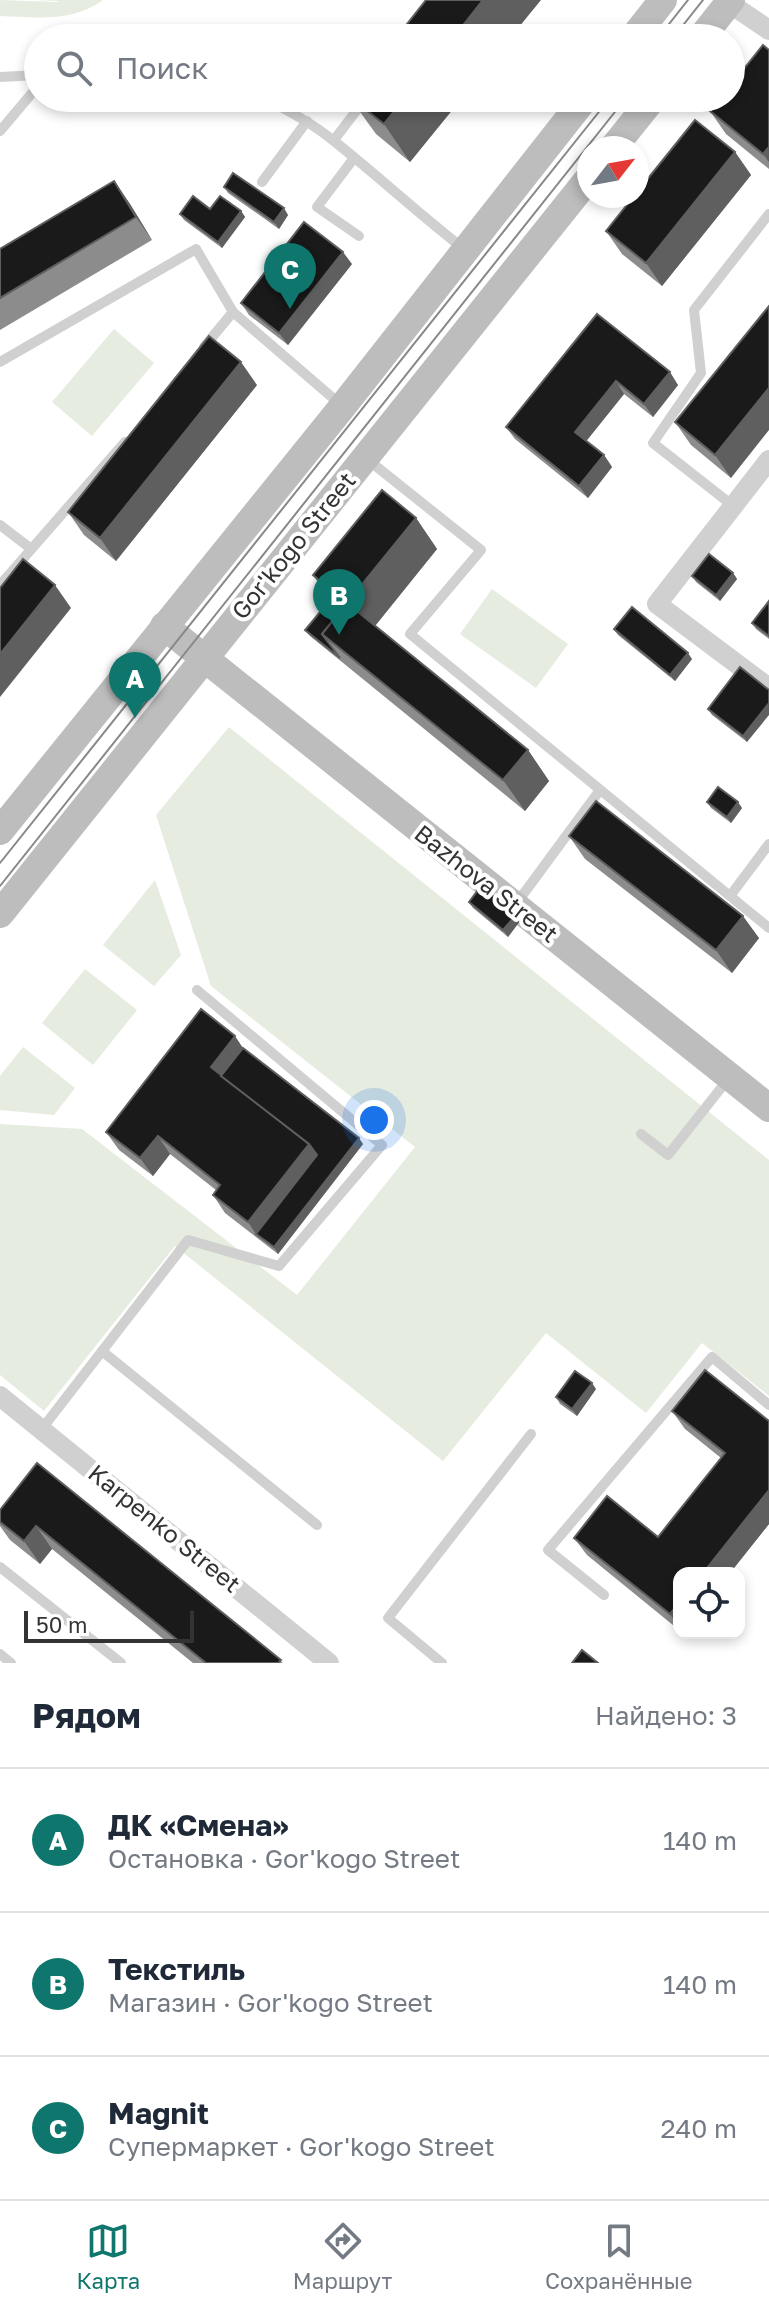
<!DOCTYPE html>
<html lang="ru">
<head>
<meta charset="utf-8">
<style>
	:root { --surface:#fff; --page:#f6f6f7; --text:#1f2937; --muted:#747a83; --line:#e0e1e3; --accent:#0f766e }
	body { margin:0; font-family:"Golos Text",sans-serif; background:var(--page); color:var(--text) }
	.controls { position:absolute; right:24px; bottom:24px; display:grid; overflow:hidden; border-radius:16px; box-shadow:0 4px 12px #0003 }
	.controls button { width:72px; height:72px; display:grid; place-items:center; padding:0; border:0; border-bottom:2px solid var(--line); background:var(--surface); color:var(--text); font:40px sans-serif }
	.compass { position:absolute; left:577px; top:136px; width:72px; height:72px; border-radius:50%; background:var(--surface); box-shadow:0 4px 12px #0003; rotate:59deg }
	.scale { position:absolute; left:24px; bottom:20px; width:170px; box-sizing:border-box; padding-left:8px; border:4px solid #333; border-top:0; font-size:22px; line-height:28px; white-space:nowrap; color:#333; -webkit-text-stroke:6px #fff; paint-order:stroke }
	.you { position:absolute; left:374px; top:1120px; width:28px; height:28px; margin:-20px; border:6px solid #fff; border-radius:50%; background:#1a73e8; box-shadow:0 0 0 12px #1a73e833 }
	.badge { display:grid; place-items:center; width:52px; height:52px; border-radius:50%; background:var(--accent); color:#fff; font-size:26px; font-weight:700 }
	.pin { position:absolute; translate:-50% -66px; filter:drop-shadow(0 2px 4px #0008) }
	.pin::after { content:''; position:absolute; top:42px; width:28px; height:24px; background:inherit; clip-path:polygon(0 0,100% 0,50% 100%) }
	.list { margin:0; padding:0; list-style:none }
	h2 { display:flex; justify-content:space-between; align-items:center; height:104px; margin:0; padding:0 32px; font-size:34px }
	h2 small { font-size:26px; font-weight:400; color:var(--muted) }
	.list li { display:grid; grid-template-columns:52px 1fr auto; gap:24px; align-items:center; box-sizing:border-box; height:144px; padding:0 32px; border-top:2px solid var(--line) }
	.list b { display:block; font-size:30px; white-space:nowrap }
	.list p { margin:0; font-size:26px; white-space:nowrap; color:var(--muted) }
	.list em { font-size:26px; font-style:normal; color:var(--muted) }
	.icon { flex:none; width:44px; height:44px; fill:none; stroke:currentColor; stroke-width:2; stroke-linecap:round; stroke-linejoin:round }
	.map { position:relative; flex:none; width:769px; height:1663px; overflow:hidden }
	.search { position:absolute; background:var(--surface); box-shadow:0 4px 12px #0003; left:24px; right:24px; top:24px; height:88px; display:flex; align-items:center; gap:20px; box-sizing:border-box; padding:0 28px; border-radius:44px; color:var(--muted); font-size:30px }
	.sheet { height:536px; background:var(--surface) }
	nav { display:flex; justify-content:space-around; align-items:center; box-sizing:border-box; height:112px; border-top:2px solid var(--line); background:var(--surface); font-size:22px; color:var(--muted) }
	nav a { display:grid; justify-items:center; gap:4px }
	nav .on { color:var(--accent) }
	.map>svg:first-child { display:block }
</style>
</head>
<body>
<div class="map">
<svg width="769" height="1663" viewBox="0 0 769 1663">
	<rect width="100%" height="100%" fill="#fff"/>
	<g fill="#e6ecdf">
		<path d="M0 0 57 2 59 1 34 0H103C71 23 37 17 0 16Z"/>
		<polygon points="114,329 154,363 92,436 52,402"/>
		<polygon points="492,589 568,644 536,688 460,634"/>
		<polygon points="229,727 769,1160 769,1396 702,1343 646,1413 546,1333 443,1461 175,1246 44,1411 0,1375 0,1124 82,1129 297,1295 415,1147 211,986 156,815"/>
		<polygon points="155,880 181,955 154,986 103,945"/>
		<polygon points="85,969 137,1010 93,1065 42,1023"/>
		<polygon points="23,1047 75,1088 54,1115 0,1110 0,1076"/>
	</g>
	<g fill="none" stroke-linecap="round" stroke-linejoin="round">
		<g stroke="#d0d0d0" stroke-width="10">
			<polyline points="0,77 38,75"/>
			<path d="M265 98C289 111 313 124 334 141 378 176 419 214 464 249"/>
			<polyline points="0,131 38,86"/>
			<polyline points="334,140 366,98"/>
			<polyline points="354,158 317,207 359,236"/>
			<polyline points="262,182 307,121"/>
			<polyline points="204,347 233,312"/>
			<polyline points="0,362 196,249 233,312 341,405"/>
			<polyline points="367,459 481,550 410,634 769,928"/>
			<polyline points="732,505 653,443 701,373 694,310 769,214"/>
			<polyline points="0,525 30,548"/>
			<polyline points="0,585 125,442"/>
			<polyline points="730,896 769,844"/>
			<polyline points="516,904 600,790"/>
			<polyline points="641,1134 668,1155 729,1078"/>
			<polyline points="102,1351 317,1525"/>
			<polyline points="41,1430 188,1240 279,1266 382,1145 197,990"/>
			<polyline points="0,1567 121,1663"/>
			<polyline points="604,1595 548,1550 712,1357 769,1405"/>
			<polyline points="0,1654 11,1663"/>
			<polyline points="442,1663 388,1618 531,1434"/>
		</g>
		<g stroke="#d0d0d0" stroke-width="20">
			<polyline points="729,3 769,30"/>
			<polyline points="769,460 657,604 769,688"/>
			<polyline points="0,1396 329,1663"/>
		</g>
		<g stroke="#bdbdbd" stroke-width="28">
			<polyline points="633,38 663,0"/>
			<polyline points="701,38 731,0"/>
			<polyline points="613,148 653,98"/>
			<polyline points="164,626 769,1108"/>
			<polyline points="0,831 343,406 585,98"/>
			<polyline points="0,914 589,178"/>
		</g>
		<g stroke="#888" stroke-width="2">
			<polyline points="658,38 688,0"/>
			<polyline points="673,38 703,0"/>
			<polyline points="0,863 610,98"/>
			<polyline points="0,886 626,98"/>
		</g>
	</g>
	<g fill="#8c8c8c">
		<polygon points="769,50 769,169 726,134 710,111"/>
		<polygon points="319,98 344,98 335,110"/>
		<polygon points="350,98 462,98 410,162 376,134"/>
		<polygon points="735,152 751,175 662,286 622,254 606,231"/>
		<polygon points="114,181 130,204 152,240 0,330 0,249"/>
		<polygon points="224,187 288,215 279,229 228,193"/>
		<polygon points="210,209 241,211 245,217 222,248 184,220 180,214"/>
		<polygon points="352,264 288,345 249,315 241,303"/>
		<polygon points="769,306 731,478 691,445 675,422"/>
		<polygon points="597,314 678,385 653,417 624,394 586,441 604,455 612,467 588,498 515,439 506,427"/>
		<polygon points="257,385 116,561 84,535 68,512"/>
		<polygon points="416,518 437,549 375,626 528,750 549,781 525,811 310,636 305,630 330,600 313,575"/>
		<polygon points="733,573 737,579 720,601 696,582 692,576"/>
		<polygon points="769,601 769,639 756,629 752,623"/>
		<polygon points="614,629 692,659 675,681 618,635"/>
		<polygon points="769,690 747,742 712,715 708,709"/>
		<polygon points="707,802 742,808 731,823 711,808"/>
		<polygon points="569,836 759,938 732,973 585,859"/>
		<polygon points="469,902 516,915 520,921 508,937 473,908"/>
		<polygon points="243,1048 363,1144 278,1254 225,1213 213,1195 216,1190 170,1154 153,1176 119,1150 106,1132"/>
		<polygon points="705,1370 769,1524 730,1573 679,1573 679,1630 587,1555 574,1538 658,1537 721,1458 685,1429 672,1411"/>
		<polygon points="596,1389 577,1416 560,1404 556,1397"/>
		<polygon points="37,1463 283,1663 193,1663 52,1549 40,1564 10,1540 0,1526 0,1510"/>
	</g>
	<g fill="#5f5f5f">
		<polygon points="483,0 541,0 510,38 453,38"/>
		<polygon points="335,98 344,98 335,110 330,104"/>
		<polygon points="405,98 462,98 410,162 384,124"/>
		<polygon points="769,147 769,162 763,154"/>
		<polygon points="735,152 751,175 662,286 646,263"/>
		<polygon points="114,181 130,204 152,240 136,217"/>
		<polygon points="284,208 288,215 279,229 274,222"/>
		<polygon points="241,211 245,217 222,248 218,242"/>
		<polygon points="343,252 352,264 288,345 279,333"/>
		<polygon points="241,362 257,385 116,561 100,538"/>
		<polygon points="670,372 678,385 653,417 644,404"/>
		<polygon points="616,381 624,394 584,444 575,432"/>
		<polygon points="769,388 769,430 731,478 715,455"/>
		<polygon points="604,455 612,467 588,498 579,486"/>
		<polygon points="416,518 437,549 350,657 347,603"/>
		<polygon points="733,573 737,579 720,601 716,595"/>
		<polygon points="55,585 71,608 0,697 0,654"/>
		<polygon points="688,653 692,659 675,681 670,675"/>
		<polygon points="769,703 769,715 747,742 743,736"/>
		<polygon points="528,750 549,781 525,811 503,780"/>
		<polygon points="738,802 742,808 731,823 727,817"/>
		<polygon points="516,915 520,921 508,937 503,930"/>
		<polygon points="743,916 759,938 732,973 716,950"/>
		<polygon points="235,1036 247,1054 224,1083 211,1067"/>
		<polygon points="158,1136 170,1154 153,1176 140,1158"/>
		<polygon points="359,1138 363,1144 278,1254 274,1247"/>
		<polygon points="309,1144 321,1162 256,1234 248,1222"/>
		<polygon points="592,1383 596,1389 577,1416 572,1409"/>
		<polygon points="769,1490 769,1524 730,1573 703,1573"/>
		<polygon points="36,1526 52,1549 40,1564 24,1541"/>
		<polygon points="679,1603 679,1627 670,1614"/>
	</g>
	<g fill="#1a1a1a" stroke="#5f5f5f" stroke-width="2">
		<polygon points="426,0 483,0 453,38 396,38"/>
		<polygon points="763,45 769,50 769,147 763,154 710,111 721,98 731,98 731,85"/>
		<polygon points="323,98 335,98 330,104"/>
		<polygon points="351,98 405,98 384,124"/>
		<polygon points="695,120 735,152 646,263 606,231 634,196 637,196 637,192"/>
		<polygon points="233,173 284,208 274,222 224,187"/>
		<polygon points="114,181 136,217 0,298 0,249"/>
		<polygon points="193,196 210,209 220,196 241,211 218,242 180,214"/>
		<polygon points="304,222 343,252 279,333 241,303"/>
		<polygon points="769,306 769,388 715,455 675,422"/>
		<polygon points="597,314 670,372 644,404 616,381 575,432 604,455 579,486 506,427"/>
		<polygon points="209,336 241,362 100,538 68,512"/>
		<polygon points="382,490 416,518 347,603 313,575"/>
		<polygon points="709,554 733,573 716,595 692,576"/>
		<polygon points="23,559 55,585 0,654 0,588"/>
		<polygon points="330,600 342,610 322,634 340,658 305,630"/>
		<polygon points="769,601 769,636 752,623"/>
		<polygon points="347,603 528,750 503,780 322,634"/>
		<polygon points="632,607 688,653 670,675 614,629"/>
		<polygon points="740,667 769,690 769,703 743,736 708,709"/>
		<polygon points="718,787 738,802 727,817 707,802"/>
		<polygon points="596,801 743,916 716,950 569,836"/>
		<polygon points="481,886 516,915 503,930 469,902"/>
		<polygon points="201,1009 235,1036 211,1067 309,1144 248,1222 213,1195 220,1185 158,1136 140,1158 106,1132"/>
		<polygon points="243,1048 359,1138 274,1247 256,1234 317,1155 309,1144 221,1076"/>
		<polygon points="705,1370 769,1421 769,1490 703,1573 679,1573 679,1603 670,1614 574,1538 607,1496 658,1537 725,1453 672,1411"/>
		<polygon points="575,1371 592,1383 572,1409 556,1397"/>
		<polygon points="37,1463 281,1660 278,1663 206,1663 36,1526 24,1541 0,1522 0,1510"/>
		<polygon points="582,1650 598,1663 572,1663"/>
	</g>
	<g text-anchor="middle" stroke-width="8" stroke-linejoin="round" paint-order="stroke">
		<g font-size="24" fill="#333" stroke="#fff">
			<text transform="translate(294 546) rotate(-51)" y="8">Gor'kogo Street</text>
			<text transform="translate(486 884) rotate(38)" y="8">Bazhova Street</text>
			<text transform="translate(164 1529) rotate(39)" y="8">Karpenko Street</text>
		</g>
	</g>
</svg>
<div class="controls">
<button><svg class="icon" aria-label="locate" viewBox="0 0 24 24"><circle cx="12" cy="12" r="6"/><path d="M12 2v4M12 18v4M2 12h4M18 12h4"/></svg></button>
</div>
<svg class="compass" viewBox="-18 -18 36 36"><path d="M0-13l5 13h-10z" fill="#e53935"/><path d="M0 13l5-13h-10z" fill="#747a83"/></svg>
<div class="scale">50 m</div>
<div class="you"></div>
<div class="pin badge" style="left:135px;top:718px">A</div>
<div class="pin badge" style="left:339px;top:635px">B</div>
<div class="pin badge" style="left:290px;top:309px">C</div>
<div class="search"><svg class="icon" aria-label="search" viewBox="0 0 24 24"><circle cx="10" cy="10" r="6"/><path d="M15 15l6 6"/></svg>Поиск</div>
</div>
<section class="sheet">
<h2>Рядом<small>Найдено: 3</small></h2>
<ul class="list">
<li><span class="badge">A</span><div><b>ДК «Смена»</b><p>Остановка · Gor'kogo Street</p></div><em>140 m</em></li>
<li><span class="badge">B</span><div><b>Текстиль</b><p>Магазин · Gor'kogo Street</p></div><em>140 m</em></li>
<li><span class="badge">C</span><div><b>Magnit</b><p>Супермаркет · Gor'kogo Street</p></div><em>240 m</em></li>
</ul>
</section>
<nav>
<a class="on"><svg class="icon" aria-label="map" viewBox="0 0 24 24"><path d="M3 6l6-2 6 2 6-2v14l-6 2-6-2-6 2zM9 4v14M15 6v14"/></svg>Карта</a>
<a><svg class="icon" aria-label="directions" viewBox="0 0 24 24"><path d="M12 3l9 9-9 9-9-9zM9 14v-3h6M13 9l2 2-2 2"/></svg>Маршрут</a>
<a><svg class="icon" aria-label="saved" viewBox="0 0 24 24"><path d="M7 4h10v16l-5-4-5 4z"/></svg>Сохранённые</a>
</nav>
</body>
</html>
